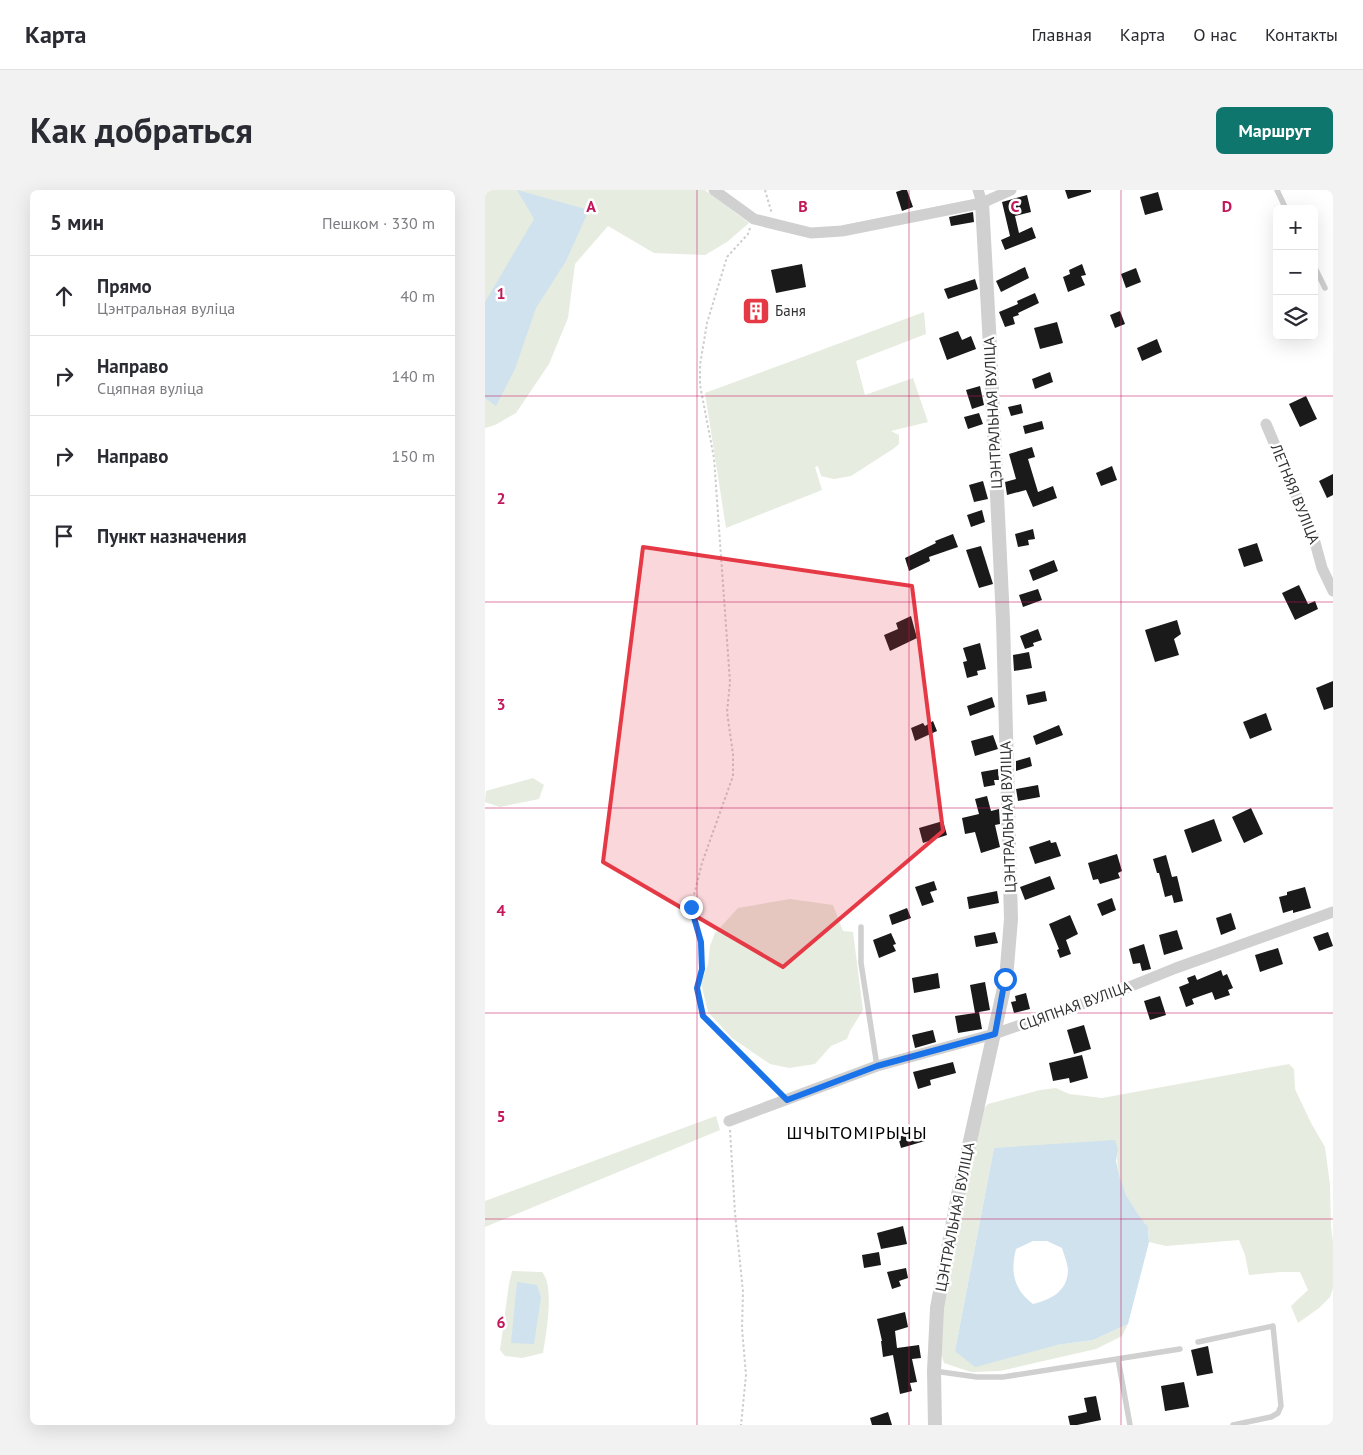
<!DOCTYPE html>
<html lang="ru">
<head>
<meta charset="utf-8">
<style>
	:root { --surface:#fff; --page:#f2f2f3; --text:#2b2b33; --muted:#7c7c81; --line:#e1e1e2; --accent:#0f766e }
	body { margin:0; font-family:"PT Sans",sans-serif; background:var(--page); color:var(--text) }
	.controls { position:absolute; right:15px; top:15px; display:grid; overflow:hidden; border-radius:8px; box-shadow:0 5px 20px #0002 }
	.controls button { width:45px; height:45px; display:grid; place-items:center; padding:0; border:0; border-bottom:1px solid var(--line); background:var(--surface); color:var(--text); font:25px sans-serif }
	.stop { position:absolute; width:15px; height:15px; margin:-11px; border:4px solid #1a73e8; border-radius:50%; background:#fff }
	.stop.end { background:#1a73e8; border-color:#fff; box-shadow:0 1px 5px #0008 }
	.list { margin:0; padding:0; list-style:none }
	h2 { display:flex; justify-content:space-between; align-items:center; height:65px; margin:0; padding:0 20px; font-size:21px }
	h2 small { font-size:16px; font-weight:400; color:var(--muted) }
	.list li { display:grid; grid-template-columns:32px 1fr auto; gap:15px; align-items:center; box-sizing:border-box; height:80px; padding:0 20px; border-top:1px solid var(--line) }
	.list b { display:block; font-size:19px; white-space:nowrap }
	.list p { margin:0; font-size:16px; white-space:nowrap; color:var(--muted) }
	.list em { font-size:16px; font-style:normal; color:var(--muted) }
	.icon { flex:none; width:28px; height:28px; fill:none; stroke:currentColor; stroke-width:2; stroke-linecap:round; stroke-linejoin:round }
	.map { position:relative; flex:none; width:848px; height:1235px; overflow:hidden; border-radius:8px }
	header { display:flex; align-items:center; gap:30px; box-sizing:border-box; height:70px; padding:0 25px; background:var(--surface); border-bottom:1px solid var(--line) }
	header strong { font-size:24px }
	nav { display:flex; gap:28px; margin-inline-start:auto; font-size:18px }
	.intro { display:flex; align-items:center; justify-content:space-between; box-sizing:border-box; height:120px; padding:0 30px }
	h1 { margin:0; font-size:35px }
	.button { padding:12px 22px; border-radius:8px; background:var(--accent); color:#fff; font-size:18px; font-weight:700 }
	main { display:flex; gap:30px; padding:0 30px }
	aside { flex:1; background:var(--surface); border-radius:8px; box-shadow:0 5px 20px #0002 }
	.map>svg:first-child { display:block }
</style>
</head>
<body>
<header>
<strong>Карта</strong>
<nav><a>Главная</a><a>Карта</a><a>О нас</a><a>Контакты</a></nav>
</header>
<div class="intro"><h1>Как добраться</h1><a class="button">Маршрут</a></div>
<main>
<aside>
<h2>5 мин<small>Пешком · 330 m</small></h2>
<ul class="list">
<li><svg class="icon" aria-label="ahead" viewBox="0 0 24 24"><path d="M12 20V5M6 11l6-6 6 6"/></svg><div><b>Прямо</b><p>Цэнтральная вуліца</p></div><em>40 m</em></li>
<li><svg class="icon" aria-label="right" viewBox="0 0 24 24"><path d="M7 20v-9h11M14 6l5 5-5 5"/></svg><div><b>Направо</b><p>Сцяпная вуліца</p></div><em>140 m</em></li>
<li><svg class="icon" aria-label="right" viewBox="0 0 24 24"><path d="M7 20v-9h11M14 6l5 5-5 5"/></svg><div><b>Направо</b></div><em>150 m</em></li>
<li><svg class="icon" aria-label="arrive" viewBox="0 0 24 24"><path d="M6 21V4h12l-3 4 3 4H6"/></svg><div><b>Пункт назначения</b></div></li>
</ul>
</aside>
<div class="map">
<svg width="848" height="1235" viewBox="0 0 848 1235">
	<rect width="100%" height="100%" fill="#fff"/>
	<g fill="#e6ecdf">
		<polygon points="0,0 220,0 264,33 242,52 220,65 169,63 123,36 90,74 83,128 64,174 31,223 10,235 0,238"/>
		<polygon points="439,122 441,144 371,171 380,205 428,188 443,232 406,241 414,245 414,254 408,259 366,286 349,289 336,286 333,276 330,277 337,300 241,338 220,203"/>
		<polygon points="48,588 59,595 54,609 15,617 0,612 1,601"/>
		<polygon points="305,709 348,715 358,741 368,742 378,820 365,841 362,849 346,856 330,874 304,878 285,874 247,848 223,822 216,793 223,774 225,756 230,743 253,718"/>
		<path d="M804 874 809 879 810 899 826 933 840 957 845 995 846 1037 848 1052V1098L845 1107 834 1118 813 1133 806 1116 823 1100 815 1082H795L764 1085 760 1065 754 1050 681 1056 664 1052C664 1047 664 1040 662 1036 660 1032 655 1028 652 1024 640 1006 629 982 633 960L509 958 470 1161 572 1155 608 1150 643 1134 637 1146 611 1159 515 1181 486 1182 459 1173 456 1163 457 1123 496 922 503 914 555 900 571 898 584 904 617 908Z"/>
		<polygon points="231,926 235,940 0,1037 0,1011"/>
		<path d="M27 1081 57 1082C70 1096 61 1145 58 1163L37 1168 20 1166 15 1160 24 1094Z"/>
	</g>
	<g fill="#cfe2ee" fill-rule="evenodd">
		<polygon points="32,0 104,20 81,71 51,118 30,179 11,216 0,208 0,112 49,29"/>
		<path d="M630 950 633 960 631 971 634 985 641 1005 652 1023 663 1037 664 1052 643 1134 608 1150 572 1155 490 1177 470 1161 509 958ZM548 1051H562L577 1058C579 1065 583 1074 583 1081 582 1102 565 1110 548 1114 529 1100 525 1082 531 1059Z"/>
		<polygon points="32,1092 52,1095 56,1107 49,1154 26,1153"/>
	</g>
	<g fill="#1a1a1a">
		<polygon points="417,0 422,0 428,17 417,21 411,2"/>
		<polygon points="580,0 606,0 606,2 583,9"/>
		<polygon points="673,2 678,20 660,25 655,7"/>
		<polygon points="542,5 546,22 530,26 534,43 547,37 551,48 520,60 516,50 525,46 517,12"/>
		<polygon points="488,22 489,32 466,36 464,27"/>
		<polygon points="317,74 321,97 291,103 286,80"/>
		<polygon points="597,74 601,85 596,86 600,95 583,102 578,87 585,84 584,80"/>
		<polygon points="540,77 544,88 516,102 511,91"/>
		<polygon points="651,78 656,92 641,98 636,84"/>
		<polygon points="490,89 493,99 463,109 459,99"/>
		<polygon points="550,103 554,113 533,123 534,125 528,127 530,134 520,137 514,122 533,114 532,111"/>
		<polygon points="280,112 283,126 263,132 260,117"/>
		<polygon points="635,121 640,134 630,138 625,125"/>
		<polygon points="572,132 578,153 555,159 549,138"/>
		<polygon points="473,141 477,150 486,146 491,159 462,170 454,148"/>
		<polygon points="672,149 677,162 657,171 652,158"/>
		<polygon points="565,182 568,192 550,199 547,189"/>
		<polygon points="495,196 499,215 487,219 481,200"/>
		<polygon points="821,206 832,229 815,237 804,214"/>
		<polygon points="536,214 538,223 526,226 523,217"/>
		<polygon points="494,223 498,234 483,239 479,227"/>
		<polygon points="557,231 559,239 540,244 538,236"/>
		<polygon points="547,257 550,267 543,269 553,302 568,296 572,308 548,317 541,300 522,305 520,292 531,289 524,264"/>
		<polygon points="627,276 632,290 616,296 611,283"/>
		<polygon points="848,284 848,305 842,308 834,291"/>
		<polygon points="498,291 503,309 489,312 484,295"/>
		<polygon points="497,320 500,332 486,337 482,325"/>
		<polygon points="548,339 550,349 543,350 544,355 533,357 530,344"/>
		<polygon points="468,344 473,357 444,367 445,371 424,381 420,368 451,353 450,351"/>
		<polygon points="772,353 778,371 759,377 753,359"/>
		<polygon points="496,356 508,394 494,398 481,360"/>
		<polygon points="569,370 573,381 548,391 544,380"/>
		<polygon points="814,395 823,414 830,411 833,419 810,430 797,403"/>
		<polygon points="553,399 557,410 538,417 534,405"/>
		<polygon points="426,426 432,448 405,461 399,445 413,439 411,433"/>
		<polygon points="692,430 696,444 689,449 694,465 670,472 660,440"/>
		<polygon points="553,439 557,450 548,453 549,456 540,459 535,446"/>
		<polygon points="495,453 501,479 492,481 493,485 482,488 478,472 482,471 478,458"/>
		<polygon points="544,462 547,478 529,481 528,465"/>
		<polygon points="848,491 848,517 839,520 831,498"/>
		<polygon points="560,501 562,511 543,515 541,505"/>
		<polygon points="507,507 510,517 485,526 482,516"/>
		<polygon points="781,523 787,540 765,549 758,532"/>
		<polygon points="448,531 452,541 430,551 426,538 438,533 440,536"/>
		<polygon points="574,535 578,545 551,555 548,546"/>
		<polygon points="508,545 513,559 490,566 486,551"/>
		<polygon points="545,567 547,576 531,581 531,571"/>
		<polygon points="513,579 514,590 509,590 510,595 499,597 496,582"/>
		<polygon points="553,595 555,607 533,611 531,599"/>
		<polygon points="502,606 506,621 514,619 515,634 510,635 515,657 496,663 490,642 480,644 477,628 494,624 490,609"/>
		<polygon points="766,618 778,644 759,653 747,627"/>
		<polygon points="729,629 737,651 707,663 699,640"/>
		<polygon points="458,631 462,645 438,653 434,638"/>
		<polygon points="565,650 566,653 571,652 576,666 550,674 544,657"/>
		<polygon points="632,664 637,681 633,683 635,688 615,694 613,689 608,690 603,673"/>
		<polygon points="681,665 687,687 692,686 698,711 689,713 687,705 680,707 674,683 672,683 668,669"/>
		<polygon points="565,686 570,699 540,710 535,697"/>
		<polygon points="449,691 452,700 445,702 449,712 437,716 430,697"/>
		<polygon points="820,697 826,718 808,723 808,720 798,723 794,707 802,705 802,702"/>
		<polygon points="512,701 514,713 484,719 482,707"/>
		<polygon points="627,708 631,720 617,726 612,714"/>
		<polygon points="422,718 426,728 407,735 404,725"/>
		<polygon points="746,723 751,739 736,745 731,728"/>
		<polygon points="585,725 593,744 581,750 586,764 575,768 572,760 574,759 564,734"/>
		<polygon points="692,740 698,759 679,765 674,745"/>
		<polygon points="510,742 513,753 491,757 489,746"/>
		<polygon points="843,742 848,756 834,761 828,747"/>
		<polygon points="406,743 411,754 408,755 411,761 394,768 388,750"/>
		<polygon points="659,754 666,779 657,781 655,773 648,774 644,759"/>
		<polygon points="793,758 798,774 775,782 770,765"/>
		<polygon points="736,780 738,786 742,784 748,798 743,800 745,805 730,810 727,802 707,809 709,814 701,817 694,797 704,793 702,788 710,785 712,790"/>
		<polygon points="453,783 455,798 429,803 427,788"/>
		<polygon points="500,792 505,820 494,822 497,839 473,843 470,826 490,823 485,795"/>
		<polygon points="541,803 545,819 529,823 526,812 531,811 530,806"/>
		<polygon points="675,806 681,825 665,830 659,811"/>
		<polygon points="599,835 606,859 589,864 582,840"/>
		<polygon points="448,840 451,852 430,858 427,845"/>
		<polygon points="597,865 603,888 585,893 584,888 568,891 564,873"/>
		<polygon points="468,872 471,883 445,890 446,895 433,899 428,882"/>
		<polygon points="437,940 440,951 416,958 413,947"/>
		<polygon points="418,1036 422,1054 396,1059 392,1043"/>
		<polygon points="394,1062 396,1075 379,1078 377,1065"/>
		<polygon points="421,1078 423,1088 414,1091 416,1096 407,1099 402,1082"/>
		<polygon points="420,1122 423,1137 410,1141 412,1158 434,1155 436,1168 427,1169 432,1192 425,1193 427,1201 415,1204 408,1165 398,1167 396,1151 397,1151 392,1129"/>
		<polygon points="723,1156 728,1183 712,1186 706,1160"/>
		<polygon points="699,1192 704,1217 680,1221 676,1196"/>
		<polygon points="611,1206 616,1230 592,1235 585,1235 583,1226 602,1222 599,1208"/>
		<polygon points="403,1222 407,1235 387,1235 385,1228"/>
	</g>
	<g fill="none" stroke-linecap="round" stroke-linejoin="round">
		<g stroke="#cdcdcd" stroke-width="2" stroke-dasharray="2.5 2.5" stroke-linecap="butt">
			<polyline points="280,0 287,24"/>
			<polyline points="265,38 263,44 242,67 222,133 215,175 215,195 229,268 245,492 242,522 248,564 248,586 217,673 206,717 216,752 217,779 212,798 218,826 292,901"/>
			<polyline points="245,940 250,1023 258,1102 257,1138 261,1185 256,1235"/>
		</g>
		<g stroke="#d0d0d0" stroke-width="5.5">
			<polyline points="792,0 801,19"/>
			<polyline points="829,76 840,98"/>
			<polyline points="376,737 376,773 392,876"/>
			<polyline points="713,1152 788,1136 796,1216 793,1223 786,1227 748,1235"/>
			<polyline points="633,1169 645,1235"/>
			<polyline points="449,1181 492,1187 518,1187 695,1159"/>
		</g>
		<g stroke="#d0d0d0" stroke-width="11">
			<polyline points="229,0 269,29 326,43 357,41 497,13 526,0"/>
			<polyline points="493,0 497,13"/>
			<polyline points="781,234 828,345 837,378 848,401"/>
			<polyline points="244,931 392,876 509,844 629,803 691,778 848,722"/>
		</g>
		<polyline stroke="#d0d0d0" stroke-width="14" points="450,1235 449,1181 452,1118 473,1005 521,789 526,729 518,430 504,138 497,13"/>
	</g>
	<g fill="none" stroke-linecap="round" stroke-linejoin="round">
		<polyline stroke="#1a73e8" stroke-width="6" points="206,717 216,752 217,779 212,798 218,826 302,910 392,876 510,844 520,789"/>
	</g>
	<path fill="#e63946" fill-opacity="0.2" stroke="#e63946" stroke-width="4" stroke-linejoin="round" d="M158 357 427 396 458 641 298 777 118 672Z"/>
	<path fill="none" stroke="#c2185b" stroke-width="1" stroke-opacity="0.55" d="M212 0V1235M424 0V1235M636 0V1235M0 206H848M0 412H848M0 618H848M0 823H848M0 1029H848"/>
	<defs>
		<g id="building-square" transform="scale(1.4375)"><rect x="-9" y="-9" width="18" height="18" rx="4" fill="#e63946" stroke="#fff"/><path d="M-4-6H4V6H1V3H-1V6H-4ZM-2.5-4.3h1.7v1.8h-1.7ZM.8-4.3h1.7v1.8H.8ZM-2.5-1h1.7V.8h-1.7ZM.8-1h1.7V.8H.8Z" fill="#fff"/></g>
	</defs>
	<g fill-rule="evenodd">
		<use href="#building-square" x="271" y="121"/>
	</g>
	<g text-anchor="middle" stroke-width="5" stroke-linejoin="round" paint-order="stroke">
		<g font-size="15" fill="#333" stroke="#fff" text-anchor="start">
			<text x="290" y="126">Баня</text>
		</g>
		<g font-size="15" fill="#333" stroke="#fff">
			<text transform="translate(508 223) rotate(-93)" y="5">ЦЭНТРАЛЬНАЯ ВУЛІЦА</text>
			<text transform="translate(810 304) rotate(68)" y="5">ЛЕТНЯЯ ВУЛІЦА</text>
			<text transform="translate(523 627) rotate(-92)" y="5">ЦЭНТРАЛЬНАЯ ВУЛІЦА</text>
			<text transform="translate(590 816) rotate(-20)" y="5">СЦЯПНАЯ ВУЛІЦА</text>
			<text transform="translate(470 1027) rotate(-79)" y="5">ЦЭНТРАЛЬНАЯ ВУЛІЦА</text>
		</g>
		<g font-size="18" letter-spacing="1" fill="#000" stroke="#fff">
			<text x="372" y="949">ШЧЫТОМІРЫЧЫ</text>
		</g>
	</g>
	<g font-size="16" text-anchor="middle" font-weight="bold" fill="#c2185b" stroke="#fff" stroke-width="5" stroke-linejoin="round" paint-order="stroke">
		<text x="106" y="22">A</text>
		<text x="318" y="22">B</text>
		<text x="530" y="22">C</text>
		<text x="742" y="22">D</text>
		<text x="16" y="109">1</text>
		<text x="16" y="314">2</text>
		<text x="16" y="520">3</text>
		<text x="16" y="726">4</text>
		<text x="16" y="932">5</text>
		<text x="16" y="1138">6</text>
	</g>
</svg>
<div class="controls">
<button>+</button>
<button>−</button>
<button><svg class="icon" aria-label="layers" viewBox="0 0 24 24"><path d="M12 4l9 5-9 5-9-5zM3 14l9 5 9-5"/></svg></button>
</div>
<div class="stop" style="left:520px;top:789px"></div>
<div class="stop end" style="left:206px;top:717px"></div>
</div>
</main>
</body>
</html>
